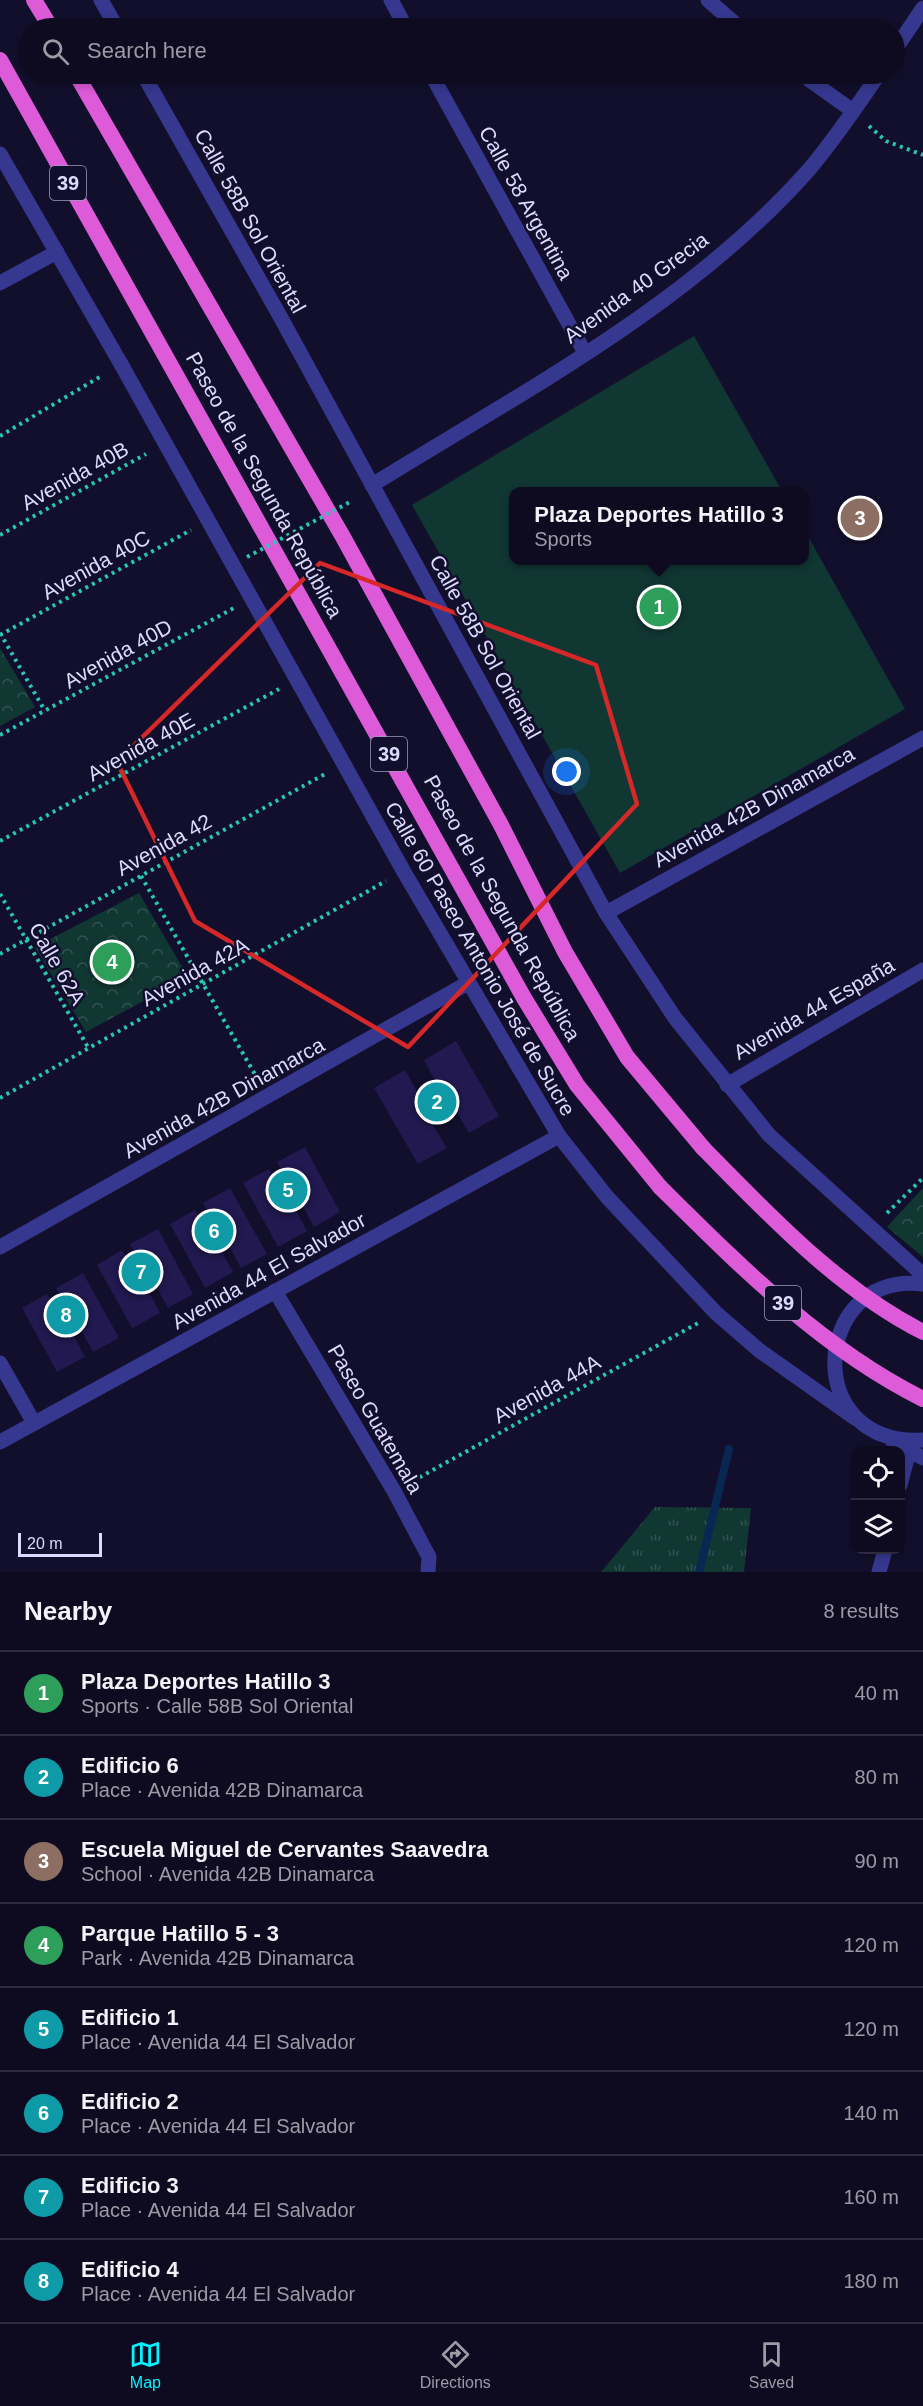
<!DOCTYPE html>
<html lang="en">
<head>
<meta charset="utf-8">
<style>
	:root { --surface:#0e0b21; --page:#17142a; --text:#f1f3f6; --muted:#9b9ba5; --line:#2e2b3f; --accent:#06f4ff }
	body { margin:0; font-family:Arial,sans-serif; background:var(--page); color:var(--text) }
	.controls { position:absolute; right:18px; bottom:18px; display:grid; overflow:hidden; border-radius:12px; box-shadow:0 3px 9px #0003 }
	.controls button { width:54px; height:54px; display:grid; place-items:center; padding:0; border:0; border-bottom:2px solid var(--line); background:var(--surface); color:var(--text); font:30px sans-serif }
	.scale { position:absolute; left:18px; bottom:15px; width:84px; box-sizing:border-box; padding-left:6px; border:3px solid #dcdaff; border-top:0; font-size:16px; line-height:21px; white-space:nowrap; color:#dcdaff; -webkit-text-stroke:4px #120f2c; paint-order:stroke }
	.you { position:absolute; left:567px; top:772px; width:21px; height:21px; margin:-15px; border:4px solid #fff; border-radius:50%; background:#1a73e8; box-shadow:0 0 0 9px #1a73e833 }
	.badge { display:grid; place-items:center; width:39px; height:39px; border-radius:50%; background:var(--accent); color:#fff; font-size:20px; font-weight:700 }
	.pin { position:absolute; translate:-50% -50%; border:3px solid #fff; box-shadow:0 2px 6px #0006 }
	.popup { position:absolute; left:509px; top:487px; width:300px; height:78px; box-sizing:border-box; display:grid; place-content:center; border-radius:12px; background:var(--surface); filter:drop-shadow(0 2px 4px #0005); font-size:20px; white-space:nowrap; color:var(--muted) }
	.popup b { font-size:22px; color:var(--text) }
	.popup::after { content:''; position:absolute; left:50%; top:100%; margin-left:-12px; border:12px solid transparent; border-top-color:var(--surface) }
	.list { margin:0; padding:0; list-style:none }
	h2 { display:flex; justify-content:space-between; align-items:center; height:78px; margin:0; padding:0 24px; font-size:26px }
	h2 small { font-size:20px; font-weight:400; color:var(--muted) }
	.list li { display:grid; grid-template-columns:39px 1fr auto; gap:18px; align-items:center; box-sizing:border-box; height:84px; padding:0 24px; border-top:2px solid var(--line) }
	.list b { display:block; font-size:22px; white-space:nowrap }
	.list p { margin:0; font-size:20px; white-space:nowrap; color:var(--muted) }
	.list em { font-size:20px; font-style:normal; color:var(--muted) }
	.icon { flex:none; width:33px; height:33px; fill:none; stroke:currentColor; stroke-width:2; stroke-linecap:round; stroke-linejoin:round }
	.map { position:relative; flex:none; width:923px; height:1572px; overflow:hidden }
	.search { position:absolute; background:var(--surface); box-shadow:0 3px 9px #0003; left:18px; right:18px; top:18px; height:66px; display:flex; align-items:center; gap:15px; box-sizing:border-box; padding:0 21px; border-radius:33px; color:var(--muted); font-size:22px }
	.sheet { height:750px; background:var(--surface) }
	nav { display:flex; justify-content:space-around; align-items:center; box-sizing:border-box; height:84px; border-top:2px solid var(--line); background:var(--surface); font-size:16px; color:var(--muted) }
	nav a { display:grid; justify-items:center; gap:3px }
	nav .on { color:var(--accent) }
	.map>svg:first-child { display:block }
</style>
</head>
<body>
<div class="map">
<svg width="923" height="1572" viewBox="0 0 923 1572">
	<defs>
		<pattern id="grass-tufts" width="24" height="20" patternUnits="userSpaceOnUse" patternTransform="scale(1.5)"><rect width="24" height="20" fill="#113733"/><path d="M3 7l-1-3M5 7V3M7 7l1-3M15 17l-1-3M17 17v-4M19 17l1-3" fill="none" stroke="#335352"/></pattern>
		<pattern id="park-crowns" width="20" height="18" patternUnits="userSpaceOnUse" patternTransform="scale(1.5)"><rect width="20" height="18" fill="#113733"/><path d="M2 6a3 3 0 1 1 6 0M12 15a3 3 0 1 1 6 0" fill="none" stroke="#335352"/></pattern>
	</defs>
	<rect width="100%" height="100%" fill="#120f2c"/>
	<polygon fill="url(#grass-tufts)" points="655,1507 751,1508 744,1572 601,1572"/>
	<g fill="url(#park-crowns)">
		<polygon points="0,648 35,707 0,726"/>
		<polygon points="139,893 188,977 86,1032 35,947"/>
		<polygon points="923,1188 923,1257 887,1227"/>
	</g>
	<polygon fill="#113733" points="694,336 782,491 514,492 514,560 804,560 805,531 905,709 620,873 412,505"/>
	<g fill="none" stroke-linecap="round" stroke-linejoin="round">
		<polyline stroke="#082752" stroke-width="8" points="699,1572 729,1449"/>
	</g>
	<g fill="#21194f">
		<polygon points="456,1041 499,1116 469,1133 455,1109 431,1122 447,1148 418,1164 374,1088 405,1070 419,1095 437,1084 424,1060"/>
		<polygon points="305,1147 340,1212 314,1227 298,1197 291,1202 307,1231 278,1247 243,1183 269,1169 276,1181 285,1177 277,1162"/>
		<polygon points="230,1188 267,1254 241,1268 225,1239 217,1243 233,1272 205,1288 170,1224 195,1210 202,1223 211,1218 203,1203"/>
		<polygon points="158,1229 193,1294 168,1308 152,1279 144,1283 160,1313 132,1328 97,1265 122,1250 129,1263 138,1258 130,1244"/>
		<polygon points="83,1273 119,1338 93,1352 77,1323 69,1327 85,1357 57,1372 22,1308 47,1294 54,1307 64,1302 56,1288"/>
	</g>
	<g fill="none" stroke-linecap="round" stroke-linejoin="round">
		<g stroke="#26c7b5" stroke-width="4" stroke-dasharray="3 4.5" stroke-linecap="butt">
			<polyline points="869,126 886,141 923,155"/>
			<polyline points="0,436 103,375"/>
			<polyline points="0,535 146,454"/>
			<polyline points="0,633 45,711"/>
			<polyline points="0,635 191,530"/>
			<polyline points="0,735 234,608"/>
			<polyline points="0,841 279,689"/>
			<polyline points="141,876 257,1078"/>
			<polyline points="0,894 89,1049"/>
			<polyline points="0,954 325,774"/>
			<polyline points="0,1098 386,881"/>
			<polyline points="887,1213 923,1178"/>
			<polyline points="413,1481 698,1323"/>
		</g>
		<g stroke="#36388f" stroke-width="15">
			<polyline points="101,0 117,28"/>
			<polyline points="391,0 406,28"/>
			<polyline points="708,0 740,28"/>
			<polyline points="894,51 923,8"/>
			<polyline points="143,74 281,318 606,913 675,1018 769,1135 923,1275"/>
			<polyline points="431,74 585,353"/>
			<polyline points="801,74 853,111"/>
			<polyline points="0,154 121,364 404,872 559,1136 607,1197 716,1313 760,1351 855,1418"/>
			<polyline points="0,283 57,252"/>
			<path d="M372 485C522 392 687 306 806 173 833 142 856 107 879 74"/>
			<polyline points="606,913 923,738"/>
			<polyline points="727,1085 923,970"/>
			<polyline points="0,1247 468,983"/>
			<path d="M923 1284C812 1270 799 1447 923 1440"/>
			<polyline points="275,1291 394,1491 429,1557 428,1572"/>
			<polyline points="0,1363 34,1423"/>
			<polyline points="0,1442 559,1136"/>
			<polyline points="893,1442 923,1458"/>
			<polyline points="900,1485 909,1451"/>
			<polyline points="879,1572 885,1550"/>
		</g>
		<g stroke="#dd5bd8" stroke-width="16">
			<polyline points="34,0 51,28"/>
			<polyline points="0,60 524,998 577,1085 660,1187"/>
			<polyline points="76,74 343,537 501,825 565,952 627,1057 703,1148"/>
		</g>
		<polyline stroke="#26c7b5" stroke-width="4" stroke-dasharray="3 4.5" stroke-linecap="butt" points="247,557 350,502"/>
		<g stroke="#dd5bd8" stroke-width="16">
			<path d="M703 1148C769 1215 837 1288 923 1332"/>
			<path d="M660 1187C740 1266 821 1348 923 1399"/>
		</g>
	</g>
	<path fill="none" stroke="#d62828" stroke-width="4.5" stroke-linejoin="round" d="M320 563 596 665 637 804 408 1047 195 921 117 762Z"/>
	<g text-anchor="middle" stroke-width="5" stroke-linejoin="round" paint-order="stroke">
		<g fill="#120f2c" stroke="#9f9dc0" stroke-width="1.5">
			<rect x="50" y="166" width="36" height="34" rx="4.5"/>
			<rect x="371" y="737" width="36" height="34" rx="4.5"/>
			<rect x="765" y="1286" width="36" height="34" rx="4.5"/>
		</g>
		<g font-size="20" font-weight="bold" fill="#dcdaff">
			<text x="68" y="190">39</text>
			<text x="389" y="761">39</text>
			<text x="783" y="1310">39</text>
		</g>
		<g font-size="21" fill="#dcdaff" stroke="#120f2c">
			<text transform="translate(526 203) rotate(61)" y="7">Calle 58 Argentina</text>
			<text transform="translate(250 221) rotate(61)" y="7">Calle 58B Sol Oriental</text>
			<text transform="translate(636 288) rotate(-36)" y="7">Avenida 40 Grecia</text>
			<text transform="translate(75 476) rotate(-29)" y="7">Avenida 40B</text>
			<text transform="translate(264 485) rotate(61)" y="7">Paseo de la Segunda República</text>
			<text transform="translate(96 565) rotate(-29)" y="7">Avenida 40C</text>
			<text transform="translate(485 647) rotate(61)" y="7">Calle 58B Sol Oriental</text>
			<text transform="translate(118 654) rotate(-29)" y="7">Avenida 40D</text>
			<text transform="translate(141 747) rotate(-29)" y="7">Avenida 40E</text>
			<text transform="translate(754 807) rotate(-29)" y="7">Avenida 42B Dinamarca</text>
			<text transform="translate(164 845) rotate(-29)" y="7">Avenida 42</text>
			<text transform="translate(502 908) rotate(61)" y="7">Paseo de la Segunda República</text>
			<text transform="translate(480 959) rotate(60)" y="7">Calle 60 Paseo Antonio José de Sucre</text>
			<text transform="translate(57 964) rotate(60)" y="7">Calle 62A</text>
			<text transform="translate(195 972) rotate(-29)" y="7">Avenida 42A</text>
			<text transform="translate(814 1009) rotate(-30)" y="7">Avenida 44 España</text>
			<text transform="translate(224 1098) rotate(-29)" y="7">Avenida 42B Dinamarca</text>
			<text transform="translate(269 1271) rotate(-29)" y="7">Avenida 44 El Salvador</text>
			<text transform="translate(547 1389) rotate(-29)" y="7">Avenida 44A</text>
			<text transform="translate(375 1419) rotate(60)" y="7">Paseo Guatemala</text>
		</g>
	</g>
</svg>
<div class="controls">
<button><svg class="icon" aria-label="locate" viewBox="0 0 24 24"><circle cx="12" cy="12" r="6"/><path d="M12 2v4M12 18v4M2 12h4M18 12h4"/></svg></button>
<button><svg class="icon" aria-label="layers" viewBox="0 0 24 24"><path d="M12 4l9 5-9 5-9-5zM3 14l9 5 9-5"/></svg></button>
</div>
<div class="scale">20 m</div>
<div class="you"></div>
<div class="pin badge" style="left:659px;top:607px;background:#2e9e5b">1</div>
<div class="popup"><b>Plaza Deportes Hatillo 3</b>Sports</div>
<div class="pin badge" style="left:437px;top:1102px;background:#0f9aa8">2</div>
<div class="pin badge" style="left:860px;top:518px;background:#8d6e63">3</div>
<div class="pin badge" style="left:112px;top:962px;background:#2e9e5b">4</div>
<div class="pin badge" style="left:288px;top:1190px;background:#0f9aa8">5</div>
<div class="pin badge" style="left:214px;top:1231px;background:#0f9aa8">6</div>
<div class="pin badge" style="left:141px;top:1272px;background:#0f9aa8">7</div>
<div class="pin badge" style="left:66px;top:1315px;background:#0f9aa8">8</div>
<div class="search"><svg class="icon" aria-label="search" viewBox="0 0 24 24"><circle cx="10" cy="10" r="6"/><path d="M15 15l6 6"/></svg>Search here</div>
</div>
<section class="sheet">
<h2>Nearby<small>8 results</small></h2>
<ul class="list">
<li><span class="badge" style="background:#2e9e5b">1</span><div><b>Plaza Deportes Hatillo 3</b><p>Sports · Calle 58B Sol Oriental</p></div><em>40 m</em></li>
<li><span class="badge" style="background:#0f9aa8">2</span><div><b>Edificio 6</b><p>Place · Avenida 42B Dinamarca</p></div><em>80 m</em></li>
<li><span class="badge" style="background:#8d6e63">3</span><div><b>Escuela Miguel de Cervantes Saavedra</b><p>School · Avenida 42B Dinamarca</p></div><em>90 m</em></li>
<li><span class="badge" style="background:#2e9e5b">4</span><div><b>Parque Hatillo 5 - 3</b><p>Park · Avenida 42B Dinamarca</p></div><em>120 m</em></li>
<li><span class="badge" style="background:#0f9aa8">5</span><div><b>Edificio 1</b><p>Place · Avenida 44 El Salvador</p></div><em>120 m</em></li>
<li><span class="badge" style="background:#0f9aa8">6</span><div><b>Edificio 2</b><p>Place · Avenida 44 El Salvador</p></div><em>140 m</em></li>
<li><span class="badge" style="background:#0f9aa8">7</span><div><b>Edificio 3</b><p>Place · Avenida 44 El Salvador</p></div><em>160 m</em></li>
<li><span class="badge" style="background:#0f9aa8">8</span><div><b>Edificio 4</b><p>Place · Avenida 44 El Salvador</p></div><em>180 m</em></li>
</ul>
</section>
<nav>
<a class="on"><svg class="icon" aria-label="map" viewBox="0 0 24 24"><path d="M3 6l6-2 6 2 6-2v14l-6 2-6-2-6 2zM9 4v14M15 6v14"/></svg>Map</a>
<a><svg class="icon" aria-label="directions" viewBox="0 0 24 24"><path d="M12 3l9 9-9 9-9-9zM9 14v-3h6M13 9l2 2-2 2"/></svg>Directions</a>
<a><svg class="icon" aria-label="saved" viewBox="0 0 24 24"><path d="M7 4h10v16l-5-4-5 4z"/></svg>Saved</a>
</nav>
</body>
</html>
